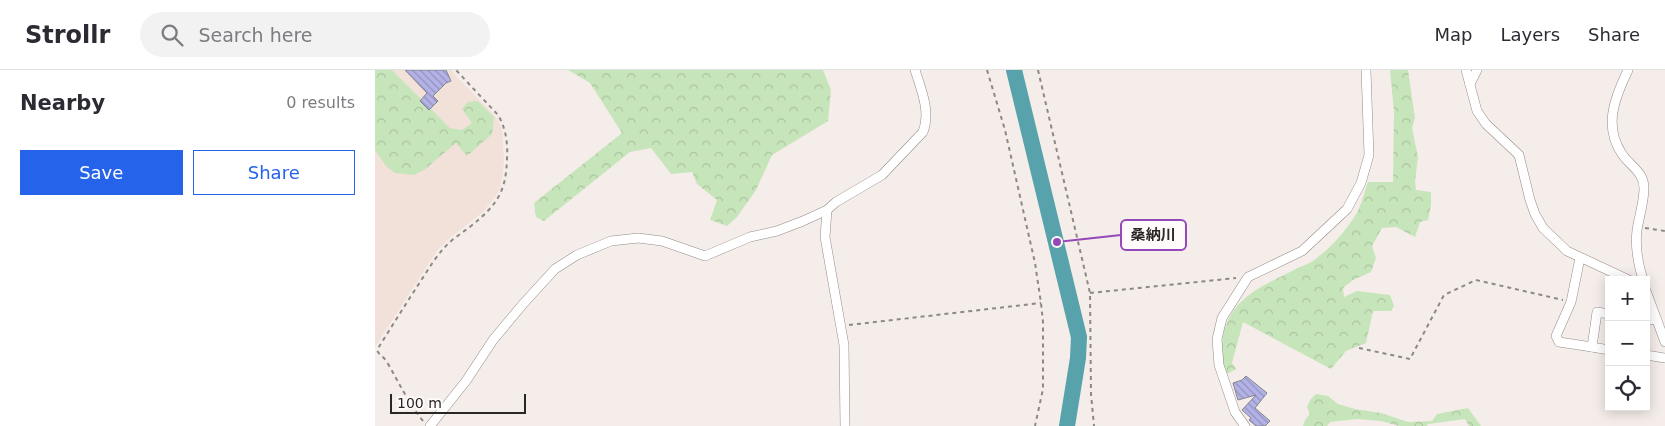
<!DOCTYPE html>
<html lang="en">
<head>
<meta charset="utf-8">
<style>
	:root { --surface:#fff; --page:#f2f2f3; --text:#2b2b33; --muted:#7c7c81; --line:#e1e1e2; --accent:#2563eb }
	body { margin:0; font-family:"DejaVu Sans","Noto Sans JP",sans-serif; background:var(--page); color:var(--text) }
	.controls { position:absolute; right:15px; bottom:15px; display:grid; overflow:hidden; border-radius:0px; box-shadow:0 2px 12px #0003 }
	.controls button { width:45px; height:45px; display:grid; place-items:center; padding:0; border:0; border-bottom:1px solid var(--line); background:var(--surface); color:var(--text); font:25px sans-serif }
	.scale { position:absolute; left:15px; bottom:12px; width:136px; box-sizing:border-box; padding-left:5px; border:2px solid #292624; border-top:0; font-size:14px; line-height:18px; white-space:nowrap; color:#292624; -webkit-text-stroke:4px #fffbfa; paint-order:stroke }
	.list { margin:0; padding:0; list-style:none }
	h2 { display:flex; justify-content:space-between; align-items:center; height:65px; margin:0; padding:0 20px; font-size:21px }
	h2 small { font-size:16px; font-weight:400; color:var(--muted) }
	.actions { display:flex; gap:10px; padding:15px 20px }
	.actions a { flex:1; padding:11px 0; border:1px solid var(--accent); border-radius:0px; text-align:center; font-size:18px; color:var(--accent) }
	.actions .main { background:var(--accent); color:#fff }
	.icon { flex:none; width:28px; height:28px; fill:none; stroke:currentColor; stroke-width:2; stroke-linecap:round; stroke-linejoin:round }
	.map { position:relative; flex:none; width:1290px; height:356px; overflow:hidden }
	header { display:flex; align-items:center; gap:30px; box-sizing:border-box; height:70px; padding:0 25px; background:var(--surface); border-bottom:1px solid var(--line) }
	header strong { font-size:24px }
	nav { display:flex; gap:28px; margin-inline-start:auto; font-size:18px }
	.search { width:350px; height:45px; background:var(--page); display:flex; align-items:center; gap:12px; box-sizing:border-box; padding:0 18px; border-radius:28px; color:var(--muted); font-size:19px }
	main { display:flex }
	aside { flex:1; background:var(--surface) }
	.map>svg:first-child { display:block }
</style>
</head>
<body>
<header>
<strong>Strollr</strong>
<div class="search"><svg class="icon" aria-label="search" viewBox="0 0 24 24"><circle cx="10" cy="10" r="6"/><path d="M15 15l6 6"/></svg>Search here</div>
<nav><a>Map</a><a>Layers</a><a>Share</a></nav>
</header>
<main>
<aside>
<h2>Nearby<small>0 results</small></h2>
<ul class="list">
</ul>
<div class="actions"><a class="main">Save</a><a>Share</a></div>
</aside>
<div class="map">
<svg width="1290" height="356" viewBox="0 0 1290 356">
	<defs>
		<pattern id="forest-crowns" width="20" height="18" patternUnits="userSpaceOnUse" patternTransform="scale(1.25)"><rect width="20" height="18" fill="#c7e5ba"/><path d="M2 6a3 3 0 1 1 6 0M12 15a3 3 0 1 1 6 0" fill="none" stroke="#abc4a0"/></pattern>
		<pattern id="building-back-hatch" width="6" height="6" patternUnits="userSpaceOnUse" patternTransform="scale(1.25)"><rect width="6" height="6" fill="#b3b2e7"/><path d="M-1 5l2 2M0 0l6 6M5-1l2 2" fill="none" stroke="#9291bb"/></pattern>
	</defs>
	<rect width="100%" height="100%" fill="#f5ede9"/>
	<polygon fill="#f1e1d9" points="0,0 77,0 81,6 121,47 127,58 129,91 127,108 124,121 117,131 108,142 77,166 63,179 0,277"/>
	<g fill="url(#forest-crowns)">
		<polygon points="0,0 17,0 75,58 87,60 97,53 87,39 93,32 103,31 119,47 117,64 92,86 81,73 49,100 39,105 20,103 11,96 0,80"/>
		<polygon points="193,0 448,0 456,20 453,51 397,85 381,120 362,147 352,156 335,150 342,130 322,114 317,102 296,104 276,78 255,82 169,151 161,147 159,133 247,63 215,13"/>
		<path d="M1015 0H1033L1040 48 1037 58 1043 87 1040 111 1041 120 1056 122V135L1053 150 1045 152 1040 167 1021 157 1007 158 997 176 1001 188 996 202 978 210 968 218 969 227 982 221 1015 225 1019 236 1016 241H998L991 273 971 281 956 299 868 252 857 293 861 299 852 304C847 293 846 279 848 267 855 226 891 215 923 198 930 195 938 192 943 187 959 175 973 158 983 141 987 132 990 121 993 112H1018L1019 42Z"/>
		<polygon points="941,324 953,326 963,334 980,339 1006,343 1033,352 1057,351 1062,344 1093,338 1106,356 1094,356 1090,349 1053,354 1052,356 1024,356 1006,351 982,349 955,352 952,356 928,356 930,350 935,344 932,337 935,330"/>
	</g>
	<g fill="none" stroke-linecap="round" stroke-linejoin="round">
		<polyline stroke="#58a2ab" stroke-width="16" points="639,0 704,267 703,288 692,356"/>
	</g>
	<g fill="url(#building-back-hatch)" stroke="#84858c">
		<polygon points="30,0 71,0 76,11 71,13 58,26 63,31 54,40 45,31 52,23"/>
		<polygon points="871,306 892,323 880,338 895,351 890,356 881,356 874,350 876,348 867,340 881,325 863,330 858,313 867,310"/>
	</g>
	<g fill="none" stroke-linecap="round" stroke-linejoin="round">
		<g stroke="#938b88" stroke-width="10">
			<g id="minor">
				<polyline points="1091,0 1102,41 1111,54 1144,85 1155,130 1160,144 1168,158 1192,181 1254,210"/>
				<path d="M1253 0C1240 27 1228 56 1247 84 1255 96 1269 102 1269 118 1269 132 1264 147 1262 160 1260 177 1263 194 1268 210"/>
				<polyline points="1095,14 1102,0"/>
				<polyline points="1205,188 1196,232 1181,266 1184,272 1217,277"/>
				<polyline points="1271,221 1290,272"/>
				<polyline points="1234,244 1222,242 1217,277 1234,280"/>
				<polyline points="1271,249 1282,250"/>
				<polyline points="1271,285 1290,288"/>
				<polyline points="55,356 91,311 118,270 148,234 180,199 202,185 236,171 263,168 287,171 330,186 375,167 402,161 428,151 452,140"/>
				<path d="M470 356 469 275 450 167 452 140 461 132 507 105 548 62C556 42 546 19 540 0"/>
				<polyline points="870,356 860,342 844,295 842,269 847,248 873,207 927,181 972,139 986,113 994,85 991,0"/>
			</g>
		</g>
		<g stroke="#8d8885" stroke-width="2" stroke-dasharray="4 4" stroke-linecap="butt">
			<polyline points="612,0 630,60 660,193 666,233 668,252 668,319 660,356"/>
			<polyline points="663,0 715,223 716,324 719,356"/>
			<polyline points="1270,158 1290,161"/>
			<polyline points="715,223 861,208"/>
			<polyline points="474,255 666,233"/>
			<polyline points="984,278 1035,289 1069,225 1101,210 1188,230"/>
			<path d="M48 351C33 332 24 313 12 292 9 287 4 285 2 280 17 256 32 232 47 209 54 198 61 187 69 178 77 169 87 163 96 156 122 135 131 122 132 89 133 74 131 58 123 45L81 0"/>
		</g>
		<use href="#minor" stroke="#fff" stroke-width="9"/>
	</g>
	<path fill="none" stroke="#9449bb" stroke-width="2" d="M682 172L746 165"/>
	<circle fill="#9449bb" stroke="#fffbfa" stroke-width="2" cx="682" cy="172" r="5"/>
	<rect fill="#fffbfa" stroke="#9449bb" stroke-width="2" x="746" y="150" width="65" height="30" rx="5"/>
	<g font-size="15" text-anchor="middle" font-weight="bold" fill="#292624">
		<text x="778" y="170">桑納川</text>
	</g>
</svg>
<div class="controls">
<button>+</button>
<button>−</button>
<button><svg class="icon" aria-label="locate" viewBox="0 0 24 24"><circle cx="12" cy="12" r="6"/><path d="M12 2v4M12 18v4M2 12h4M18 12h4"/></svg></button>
</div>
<div class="scale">100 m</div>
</div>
</main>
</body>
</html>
